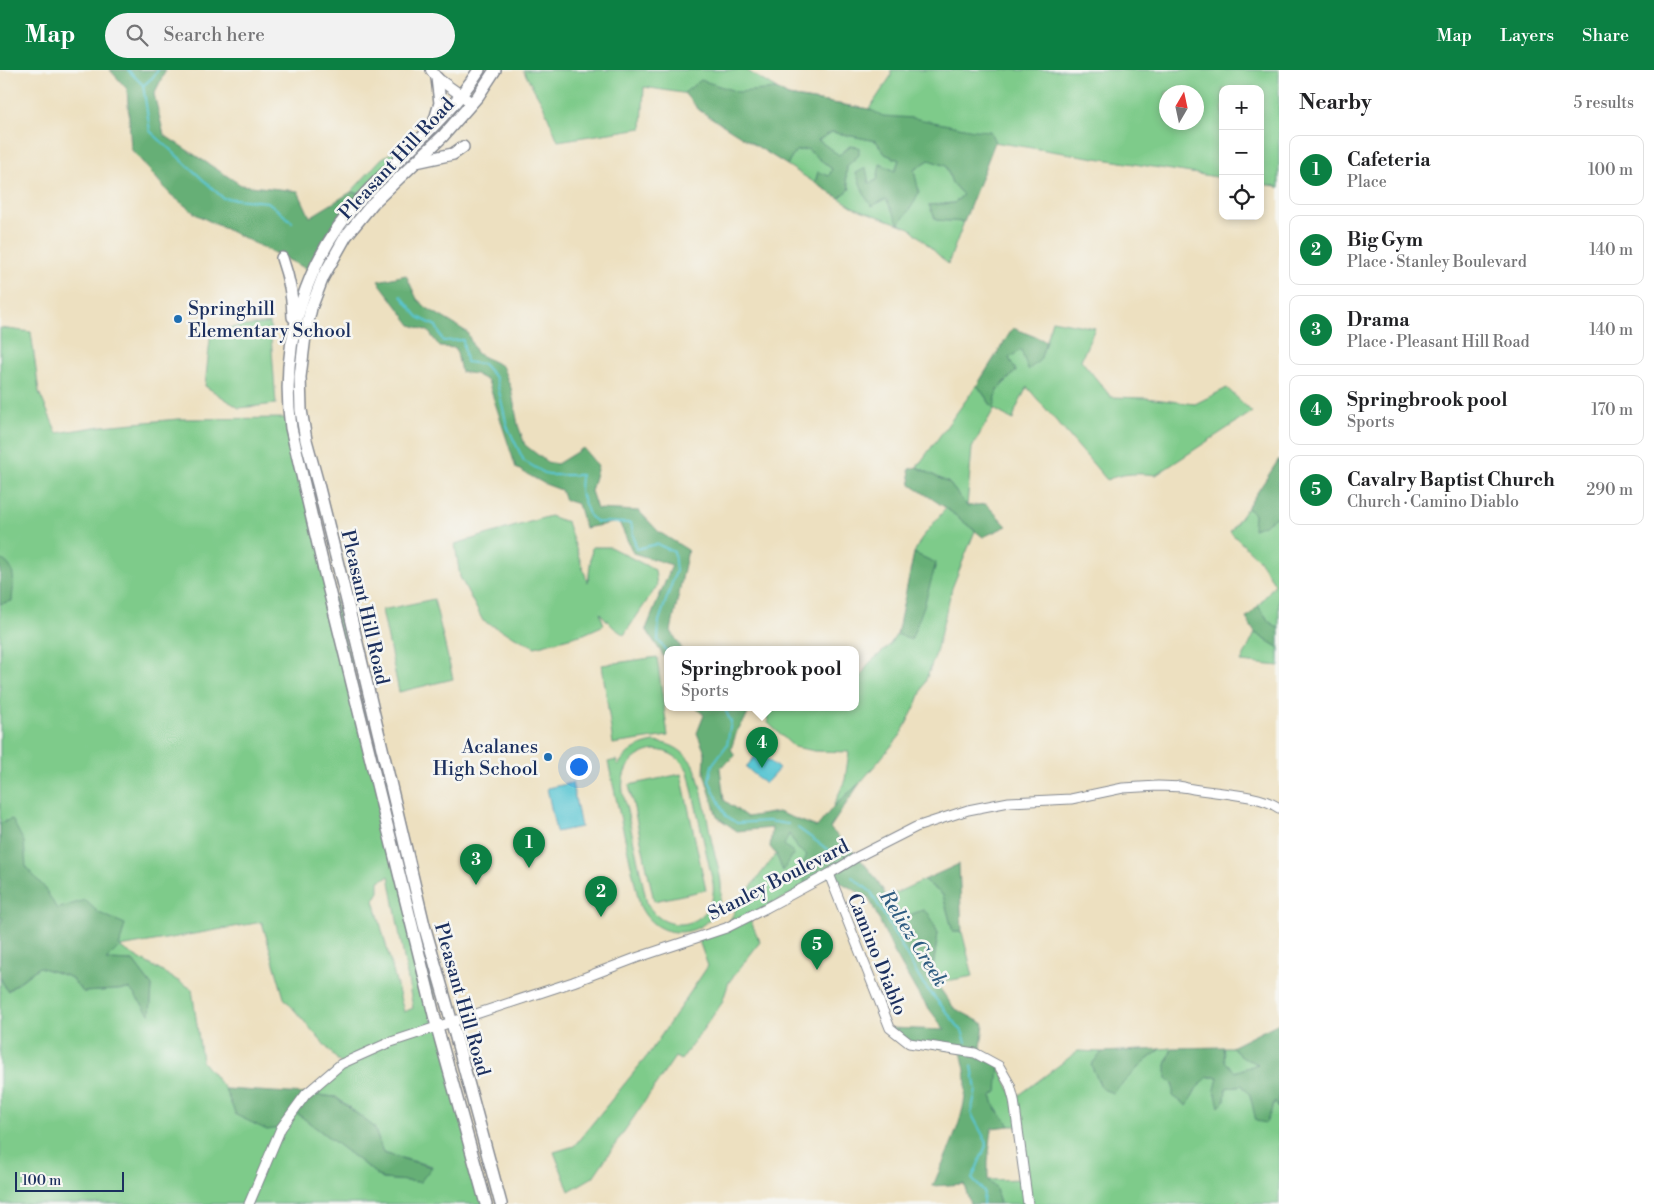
<!DOCTYPE html>
<html lang="en">
<head>
<meta charset="utf-8">
<style>
	:root { --surface:#fff; --page:#f2f2f2; --text:#202124; --muted:#757577; --line:#e0e0e0; --accent:#0b8043 }
	body { margin:0; font-family:"Libre Bodoni",serif; background:var(--page); color:var(--text) }
	.controls { position:absolute; right:15px; top:15px; display:grid; overflow:hidden; border-radius:10px; box-shadow:0 2px 8px #0003 }
	.controls button { width:45px; height:45px; display:grid; place-items:center; padding:0; border:0; border-bottom:1px solid var(--line); background:var(--surface); color:var(--text); font:25px sans-serif }
	.compass { position:absolute; left:1159px; top:15px; width:45px; height:45px; border-radius:50%; background:var(--surface); box-shadow:0 2px 8px #0003; rotate:9deg }
	.scale { position:absolute; left:15px; bottom:12px; width:109px; box-sizing:border-box; padding-left:5px; border:2px solid #1b2f5e; border-top:0; font-size:14px; line-height:18px; white-space:nowrap; color:#1b2f5e; -webkit-text-stroke:4px #f6f6f2; paint-order:stroke }
	.you { position:absolute; left:578px; top:696px; width:18px; height:18px; margin:-12px; border:4px solid #fff; border-radius:50%; background:#1a73e8; box-shadow:0 0 0 8px #1a73e833 }
	.badge { display:grid; place-items:center; width:32px; height:32px; border-radius:50%; background:var(--accent); color:#fff; font-size:16px; font-weight:700 }
	.pin { position:absolute; translate:-50% -41px; filter:drop-shadow(0 1px 2px #0008) }
	.pin::after { content:''; position:absolute; top:26px; width:18px; height:15px; background:inherit; clip-path:polygon(0 0,100% 0,50% 100%) }
	.popup { position:absolute; left:664px; top:576px; width:195px; height:65px; box-sizing:border-box; display:grid; place-content:center; border-radius:10px; background:var(--surface); filter:drop-shadow(0 1px 4px #0005); font-size:16px; white-space:nowrap; color:var(--muted) }
	.popup b { font-size:19px; color:var(--text) }
	.popup::after { content:''; position:absolute; left:50%; top:100%; margin-left:-10px; border:10px solid transparent; border-top-color:var(--surface) }
	.list { margin:0; padding:0; list-style:none }
	h2 { display:flex; justify-content:space-between; align-items:center; height:65px; margin:0; padding:0 20px; font-size:21px }
	h2 small { font-size:16px; font-weight:400; color:var(--muted) }
	.list li { display:grid; grid-template-columns:32px 1fr auto; gap:15px; align-items:center; box-sizing:border-box; height:70px; margin:0 10px 10px; padding:0 10px; border:1px solid var(--line); border-radius:10px }
	.list b { display:block; font-size:19px; white-space:nowrap }
	.list p { margin:0; font-size:16px; white-space:nowrap; color:var(--muted) }
	.list em { font-size:16px; font-style:normal; color:var(--muted) }
	.icon { flex:none; width:28px; height:28px; fill:none; stroke:currentColor; stroke-width:2; stroke-linecap:round; stroke-linejoin:round }
	.map { position:relative; flex:none; width:1279px; height:1134px; overflow:hidden }
	header { display:flex; align-items:center; gap:30px; box-sizing:border-box; height:70px; padding:0 25px; background:var(--accent); color:#fff }
	header strong { font-size:24px }
	nav { display:flex; gap:28px; margin-inline-start:auto; font-size:18px }
	.search { width:350px; height:45px; background:var(--page); display:flex; align-items:center; gap:12px; box-sizing:border-box; padding:0 18px; border-radius:28px; color:var(--muted); font-size:19px }
	main { display:flex }
	aside { flex:1; background:var(--surface) }
	.map>svg:first-child { display:block }
</style>
</head>
<body>
<header>
<strong>Map</strong>
<div class="search"><svg class="icon" aria-label="search" viewBox="0 0 24 24"><circle cx="10" cy="10" r="6"/><path d="M15 15l6 6"/></svg>Search here</div>
<nav><a>Map</a><a>Layers</a><a>Share</a></nav>
</header>
<main>
<div class="map">
<svg width="1279" height="1134" viewBox="0 0 1279 1134">
	<rect width="100%" height="100%" fill="#f6f6f2"/>
	<filter id="ink" filterUnits="userSpaceOnUse"><feTurbulence type="fractalNoise" baseFrequency=".02" numOctaves="2"/><feDisplacementMap in="SourceGraphic" scale="10" xChannelSelector="R" yChannelSelector="G"/><feConvolveMatrix kernelMatrix="1 2 1 2 8 2 1 2 1" color-interpolation-filters="sRGB"/></filter>
	<filter id="wash" filterUnits="userSpaceOnUse"><feTurbulence type="fractalNoise" baseFrequency=".0096" numOctaves="4" result="noise"/><feDisplacementMap in="SourceGraphic" scale="20" xChannelSelector="R" yChannelSelector="G"/><feGaussianBlur stdDeviation="1.12" result="paint"/><feColorMatrix in="noise" values="0 0 0 0 0 0 0 0 0 0 0 0 0 0 0 0 0 1.4 0 .05"/><feComposite in="paint" operator="in"/></filter>
	<g filter="url(#wash)">
		<rect width="100%" height="100%" fill="#ede0c0"/>
		<g fill="#7ecb8a" stroke="#4c7d74" fill-rule="evenodd">
			<path d="M523 0H746L788 26 869 39 891 6V0H1279V118L1276 116 1260 114V19H1223V108L644 17 642 58 558 71 543 35ZM1166 22H1196V52H1166Z"/>
			<polygon points="432,57 365,124 351,122 381,89"/>
			<polygon points="832,62 876,71 885,84 899,90 895,101 881,94 877,111 869,113 872,135 886,129 914,100 929,90 946,96 952,113 963,125 954,133 929,135 936,150 964,152 948,194 910,158 855,138 839,128 850,119 846,109 847,95 859,85 850,76 839,86 818,70"/>
			<polygon points="807,79 832,99 829,106 818,102 815,113 787,95 796,81"/>
			<path d="M1052 250 1095 258 1081 290 1111 327 1146 328 1195 334 1227 318 1252 342 1156 405C1140 403 1121 403 1107 410L1027 317 1016 339 1013 350 994 339 972 378 967 436 949 413 917 397 977 315 993 338 997 321 1016 301 1009 288 1021 279 1040 290Z"/>
			<polygon points="270,253 276,334 239,338 205,316 211,260"/>
			<path d="M0 258 31 262 39 322 57 363 102 356 178 349 290 348 486 1134H0V907L8 921 39 897 70 907 83 922 130 919 150 944 152 916 133 891 106 890 118 877 0 898ZM389 806 413 938 404 942 374 830 379 822V811ZM262 852 284 928 341 994 306 1024 336 1027 374 1057 383 1083 432 1096 420 1112 383 1109 294 1041 236 1045 225 1019 202 991 192 919 120 877Z"/>
			<polygon points="946,438 975,461 952,518 935,586 917,633 900,666 860,713 833,737 845,710 849,682 815,681 794,677 768,653 766,637 856,637 856,615 868,594 888,577 897,564 911,569 936,494 914,483 921,469"/>
			<polygon points="1247,438 1254,443 1254,459 1279,445 1279,559 1269,551 1258,536 1275,514 1258,489 1230,462"/>
			<polygon points="550,446 567,452 588,513 592,477 610,477 655,500 657,516 624,565 613,557 600,543 604,555 584,564 535,577 483,551 460,507 455,474"/>
			<polygon points="434,529 453,609 399,622 382,540"/>
			<polygon points="1255,563 1279,578 1279,596 1241,592"/>
			<polygon points="657,587 668,666 613,674 602,595"/>
			<path d="M654 672C673 673 686 682 695 698 703 722 707 748 712 773 716 790 723 809 721 826 718 847 699 863 678 862 660 862 647 851 640 836L608 692 616 690 618 696C626 682 637 675 654 672ZM655 680C670 681 680 688 688 701L713 813C718 855 666 870 647 833L623 722C620 700 633 683 655 680Z"/>
			<polygon points="681,704 706,820 654,831 629,715"/>
			<polygon points="789,763 807,785 806,816 749,847 760,872 729,912 722,933 681,990 675,987 593,1107 569,1121 554,1082 574,1076 648,985 708,896 698,868 726,858 740,831 776,784 783,801 782,774"/>
			<polygon points="924,810 943,825 953,862 962,862 973,906 936,913 932,905 938,863 923,840 907,846 889,836 887,827"/>
			<polygon points="1223,977 1231,977 1243,988 1259,994 1234,1002 1225,991"/>
			<path d="M1172 978 1166 995 1173 1013 1187 1036 1196 1019 1208 1007H1219V1037L1225 1031 1226 1018 1242 1015 1250 1025 1253 1035 1276 1031 1279 1039V1134H1242L1240 1130 1235 1134H1000L996 1119 988 1110 1025 1109 1018 1056H1010C1006 1050 1001 1046 997 1040 987 1027 995 1011 999 996L1014 1029 1078 981 1102 982 1091 995 1144 992 1161 979Z"/>
		</g>
		<g fill="#66af76" stroke="#406f6a">
			<polygon points="110,0 166,0 154,24 164,65 241,115 298,121 310,147 351,122 365,124 313,202 197,145 170,124 131,79 127,19"/>
			<polygon points="701,10 738,22 776,19 788,26 869,39 883,46 913,48 974,60 990,61 995,72 964,152 936,150 929,135 954,133 963,125 952,113 946,96 929,90 914,100 919,122 912,136 899,154 886,129 872,136 865,126 856,103 866,98 869,113 877,110 880,94 895,101 899,90 885,84 876,71 832,62 818,70 839,85 850,76 859,77 859,85 847,96 846,109 850,119 839,128 815,113 818,102 829,106 832,99 807,79 796,81 787,95 699,40 684,23"/>
			<polygon points="406,205 417,229 427,238 467,262 476,283 502,296 511,318 518,355 525,375 547,392 557,394 583,378 598,396 591,421 597,439 639,441 659,462 688,480 671,561 682,579 668,579 668,593 646,559 672,495 633,483 619,452 585,458 578,434 565,430 561,420 545,414 516,398 488,311 475,304 461,302 456,278 440,277 428,261 411,255 378,211"/>
			<polygon points="1013,258 1046,271 1040,290 1028,300 1021,280 1009,288 1016,301 997,320 994,339 977,315"/>
			<polygon points="1279,389 1279,445 1264,455 1253,459 1254,444 1247,438"/>
			<polygon points="917,397 949,413 967,436 986,434 1007,456 983,467 946,438 911,415 909,399"/>
			<polygon points="914,483 936,493 924,536 911,570 897,564"/>
			<path d="M0 489C18 496 13 515 12 531L0 534Z"/>
			<polygon points="1258,536 1269,551 1279,559 1279,578 1255,563 1246,548"/>
			<path d="M695 637H751L746 648 737 661 731 679 735 686 720 698 724 730 747 747 778 742 817 757 833 737 860 713 830 758C850 779 883 808 889 836L907 846 923 840 929 844 938 863 932 905 936 913 954 938 984 954 980 986 999 996 997 1022 991 1026 996 1040 1007 1051 1010 1056 992 1058 988 1092V1110L996 1119 1000 1134H970L964 1114 933 1116C947 1081 971 1040 965 1000 964 994 962 987 961 981L909 973 890 958 945 960 918 924 894 882 869 828 829 806 806 816 800 799 807 785 798 779 789 764 784 775 794 783 783 801 776 784 770 777 772 758 737 761 717 747 704 703 705 683 697 663 704 645Z"/>
			<polygon points="12,749 24,772 26,797 44,817 57,839 85,830 99,843 125,854 119,877 106,890 133,891 152,916 150,945 130,919 83,922 70,907 39,897 7,921 0,907 0,855 3,848 0,847 0,753"/>
			<polygon points="959,794 962,862 953,862 943,825 924,810"/>
			<polygon points="1279,953 1279,1039 1275,1032 1266,1053 1256,1051 1250,1025 1242,1015 1226,1018 1225,1031 1219,1037 1215,1020 1218,1007 1208,1007 1196,1019 1187,1036 1173,1026 1173,1013 1166,1009 1166,995 1172,978 1223,977 1225,991 1235,1002 1258,994 1243,988 1231,977"/>
			<polygon points="1161,979 1144,992 1113,1023 1102,1019 1091,995 1102,982"/>
			<polygon points="225,1019 306,1024 335,1027 374,1057 383,1083 432,1097 420,1112 383,1109 294,1041 281,1058 267,1060 236,1045"/>
		</g>
		<g fill="#5ac6d3" stroke="#3a7a98">
			<polygon points="759,682 779,699 765,714 746,697"/>
			<polygon points="572,713 581,757 556,762 547,718"/>
		</g>
		<g fill="none" stroke-linecap="round" stroke-linejoin="round">
			<g stroke="#5ac6d3" stroke-width="2">
				<polyline points="128,0 143,15 150,61 223,128 268,132 292,152"/>
				<polyline points="144,15 153,7 158,0"/>
				<polyline points="401,226 418,247 436,256 443,271 463,270 466,292 483,294 496,308 507,356 524,391 548,405 581,405 580,421 590,447 597,452 631,453 636,479 657,474 674,482 676,501 659,551 658,570 668,583"/>
				<polyline points="724,637 731,652 727,675 712,695 709,711 726,746 737,753 768,751 788,754"/>
				<polyline points="798,758 838,787"/>
				<polyline points="852,807 871,822 921,911 962,961 966,972"/>
				<polyline points="972,996 976,1020 971,1043 987,1073 972,1109 984,1121 983,1134"/>
			</g>
		</g>
	</g>
	<g filter="url(#ink)">
		<g fill="none" stroke-linecap="round" stroke-linejoin="round">
			<g stroke="#84888f" stroke-width="11">
				<g id="tertiary">
					<path d="M1179 716C1207 724 1257 722 1279 738"/>
					<polyline points="829,804 890,958 909,973 975,983 999,996 1010,1015 1014,1030 1028,1134"/>
					<polyline points="249,1134 281,1058 306,1024 341,994 388,973 573,912 636,888 726,858 766,838 829,804 857,787 916,757 968,740 1009,732 1071,729 1123,718 1158,716 1184,717"/>
				</g>
			</g>
			<g stroke="#84888f" stroke-width="12">
				<polyline id="secondary" points="431,0 437,8 472,33"/>
			</g>
			<g stroke="#84888f" stroke-width="14">
				<g id="primary">
					<path d="M479 0C449 47 404 83 366 123 306 186 279 273 291 358L324 500 437 957 486 1134"/>
					<polyline points="495,0 478,26 443,66 373,133 346,166 323,207 311,238 305,266 300,307 301,340 306,370 318,414 348,535 424,855 452,953 501,1134"/>
					<polyline points="434,53 440,33 437,8"/>
					<polyline points="416,92 453,84 463,77"/>
					<path d="M282 188C289 208 293 226 293 247"/>
				</g>
			</g>
			<use href="#tertiary" stroke="#fff" stroke-width="9"/>
			<use href="#secondary" stroke="#fff" stroke-width="10"/>
			<use href="#primary" stroke="#fff" stroke-width="11"/>
		</g>
	</g>
	<g fill="#1f6fb2" stroke="#f6f6f2" stroke-width="2">
		<circle cx="178" cy="249" r="5"/>
		<circle cx="548" cy="687" r="5"/>
	</g>
	<g text-anchor="middle" stroke-width="5" stroke-linejoin="round" paint-order="stroke">
		<g font-size="19" fill="#1b2f5e" stroke="#f6f6f2">
			<text transform="translate(396 88) rotate(-47)" y="7">Pleasant Hill Road</text>
			<text transform="translate(366 537) rotate(77)" y="7">Pleasant Hill Road</text>
			<text transform="translate(778 809) rotate(-27)" y="7">Stanley Boulevard</text>
			<text transform="translate(878 884) rotate(68)" y="7">Camino Diablo</text>
			<text transform="translate(463 929) rotate(74)" y="7">Pleasant Hill Road</text>
		</g>
		<g font-size="19" fill="#1b2f5e" stroke="#f6f6f2" text-anchor="start">
			<text x="188" y="245">Springhill<tspan x="188" dy="22">Elementary School</tspan></text>
			<text x="538" y="683" text-anchor="end">Acalanes<tspan x="538" dy="22">High School</tspan></text>
		</g>
		<g font-size="20" font-style="italic" fill="#2e5c81" stroke="#f6f6f2">
			<text transform="translate(914 868) rotate(58)" y="7">Reliez Creek</text>
		</g>
	</g>
</svg>
<div class="controls">
<button>+</button>
<button>−</button>
<button><svg class="icon" aria-label="locate" viewBox="0 0 24 24"><circle cx="12" cy="12" r="6"/><path d="M12 2v4M12 18v4M2 12h4M18 12h4"/></svg></button>
</div>
<svg class="compass" viewBox="-18 -18 36 36"><path d="M0-13l5 13h-10z" fill="#e53935"/><path d="M0 13l5-13h-10z" fill="#757577"/></svg>
<div class="scale">100 m</div>
<div class="you"></div>
<div class="pin badge" style="left:529px;top:798px">1</div>
<div class="pin badge" style="left:601px;top:847px">2</div>
<div class="pin badge" style="left:476px;top:815px">3</div>
<div class="pin badge" style="left:762px;top:698px">4</div>
<div class="popup"><b>Springbrook pool</b>Sports</div>
<div class="pin badge" style="left:817px;top:900px">5</div>
</div>
<aside>
<h2>Nearby<small>5 results</small></h2>
<ul class="list">
<li><span class="badge">1</span><div><b>Cafeteria</b><p>Place</p></div><em>100 m</em></li>
<li><span class="badge">2</span><div><b>Big Gym</b><p>Place · Stanley Boulevard</p></div><em>140 m</em></li>
<li><span class="badge">3</span><div><b>Drama</b><p>Place · Pleasant Hill Road</p></div><em>140 m</em></li>
<li><span class="badge">4</span><div><b>Springbrook pool</b><p>Sports</p></div><em>170 m</em></li>
<li><span class="badge">5</span><div><b>Cavalry Baptist Church</b><p>Church · Camino Diablo</p></div><em>290 m</em></li>
</ul>
</aside>
</main>
</body>
</html>
